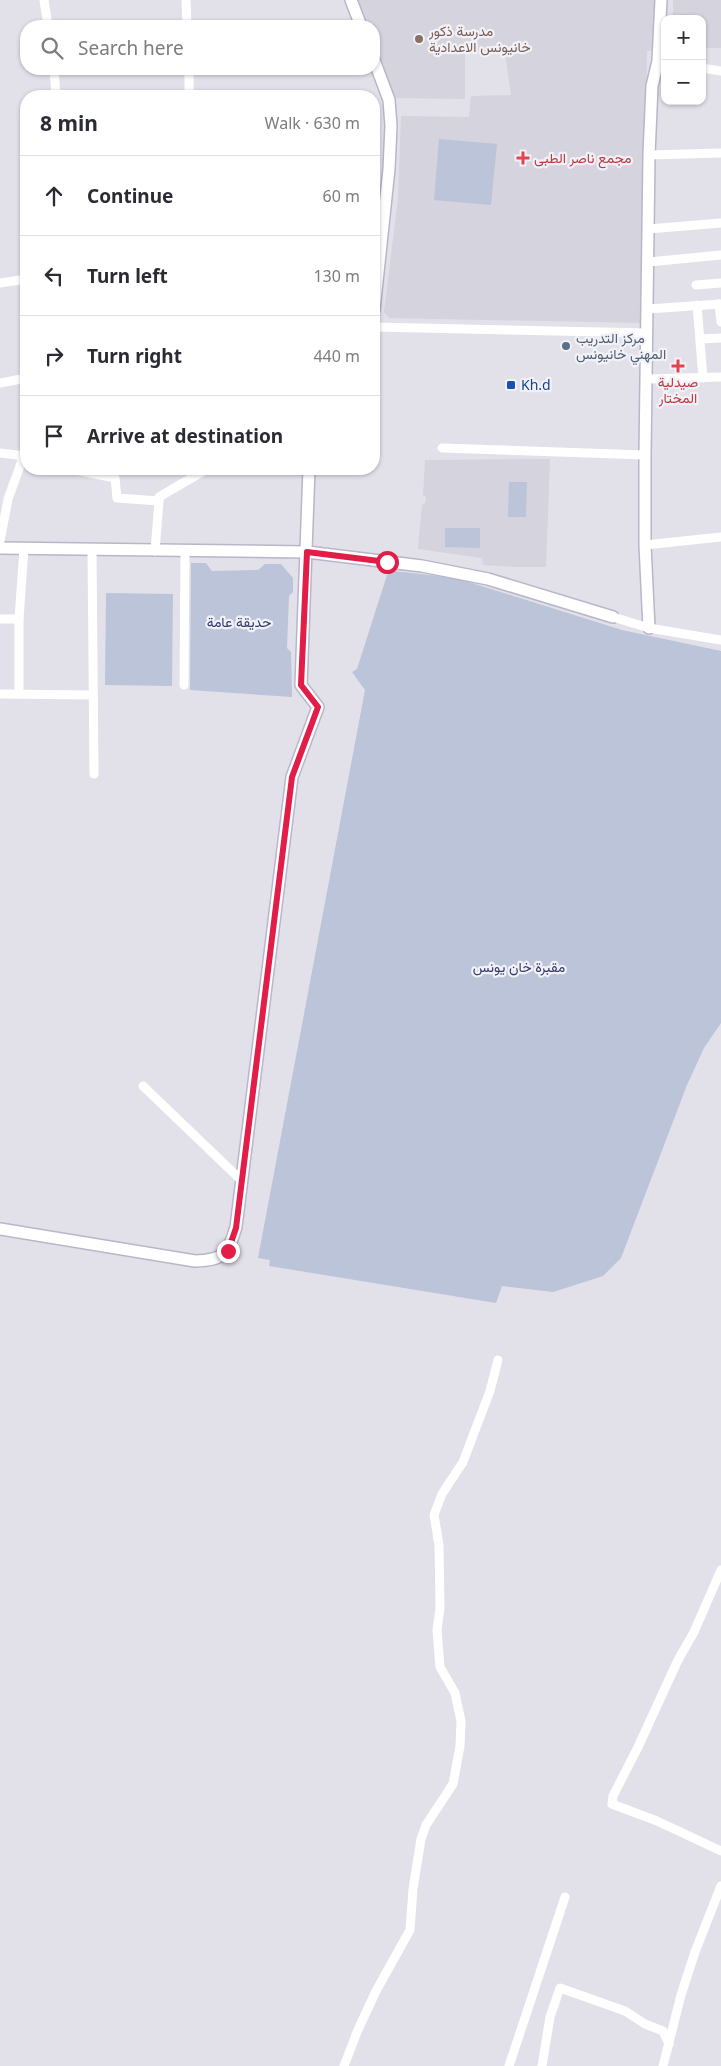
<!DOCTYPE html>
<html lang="en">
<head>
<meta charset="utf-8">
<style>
	:root { --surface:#fff; --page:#f7f7f7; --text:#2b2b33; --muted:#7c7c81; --line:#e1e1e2 }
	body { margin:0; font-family:"Noto Sans",Vazirmatn,sans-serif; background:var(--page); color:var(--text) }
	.controls { position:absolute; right:15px; top:15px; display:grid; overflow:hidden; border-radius:10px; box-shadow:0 1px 4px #0004 }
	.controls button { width:45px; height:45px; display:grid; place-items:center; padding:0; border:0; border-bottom:1px solid var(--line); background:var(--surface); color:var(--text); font:25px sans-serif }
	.stop { position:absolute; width:15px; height:15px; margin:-11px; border:4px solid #e11d48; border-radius:50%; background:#fff }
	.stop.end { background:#e11d48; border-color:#fff; box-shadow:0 1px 5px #0008 }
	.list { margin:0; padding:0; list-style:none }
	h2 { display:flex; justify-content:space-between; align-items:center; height:65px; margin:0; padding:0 20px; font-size:21px }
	h2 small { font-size:16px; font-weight:400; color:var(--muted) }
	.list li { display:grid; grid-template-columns:32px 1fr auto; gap:15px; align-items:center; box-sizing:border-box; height:80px; padding:0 20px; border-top:1px solid var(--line) }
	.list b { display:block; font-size:19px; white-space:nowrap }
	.list em { font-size:16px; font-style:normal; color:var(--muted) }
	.icon { flex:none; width:28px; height:28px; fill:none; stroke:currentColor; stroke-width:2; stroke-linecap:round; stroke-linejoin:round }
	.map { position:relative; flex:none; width:721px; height:2066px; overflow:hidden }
	.search { position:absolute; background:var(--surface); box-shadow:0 1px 4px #0004; left:20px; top:20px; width:360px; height:55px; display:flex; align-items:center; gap:12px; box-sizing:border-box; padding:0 18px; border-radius:20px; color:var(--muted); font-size:19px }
	.panel { position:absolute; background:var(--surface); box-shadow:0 1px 4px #0004; left:20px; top:90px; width:360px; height:385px; border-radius:20px }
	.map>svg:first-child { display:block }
</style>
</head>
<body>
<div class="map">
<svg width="721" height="2066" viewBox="0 0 721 2066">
	<rect width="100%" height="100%" fill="#e2e1ea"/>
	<g fill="#d4d3de">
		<polygon points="354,0 665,0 665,50 647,51 643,323 389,318 384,312 398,199 401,116 469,117 471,96 511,95 505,52 465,52 465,99 391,98 374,52 374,26 364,26"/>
		<polygon points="673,0 721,0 721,48 702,48 702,19 673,19"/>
		<polygon points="550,459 546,567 514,567 483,565 482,558 418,549 422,505 425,503 426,497 423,495 425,460"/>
	</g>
	<g fill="#bcc4d9">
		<polygon points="439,139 497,144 491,205 434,200"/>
		<polygon points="509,482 527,482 526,517 508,517"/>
		<polygon points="445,528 480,528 480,548 445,547"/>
		<polygon points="191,563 206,563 212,571 258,570 265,564 281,564 293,578 293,592 289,596 287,648 291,652 292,697 190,690"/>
		<polygon points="394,571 456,578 622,630 721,651 721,1023 704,1048 687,1085 621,1258 603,1276 553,1292 502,1286 496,1303 269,1266 270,1260 258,1258 365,690 352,672 357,669 387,575"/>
		<polygon points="106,593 173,594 172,686 105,685"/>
	</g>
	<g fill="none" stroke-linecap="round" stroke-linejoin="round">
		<g stroke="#b8b6c9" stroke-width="14">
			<g id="secondary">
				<polyline points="351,0 361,26"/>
				<polyline points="374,60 389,100 391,126 389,169 374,310"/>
				<polyline points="0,548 307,552 422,566 488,579 613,617"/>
				<polyline points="649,628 645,545 645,455 649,155 652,86 658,61 661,0"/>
				<path d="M0 1229 195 1261C224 1260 228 1254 236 1227L292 777 318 707 301 685 309 469"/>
			</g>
		</g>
		<g stroke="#fff" stroke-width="9">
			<polyline points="44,0 48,26"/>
			<polyline points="186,0 187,26"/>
			<polyline points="702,68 721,71"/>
			<polyline points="54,69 56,96"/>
			<polyline points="189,69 189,96"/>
			<polyline points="649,155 721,153"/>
			<polyline points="649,229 721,223"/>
			<polyline points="649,262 721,255"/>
			<polyline points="0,283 26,279"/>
			<polyline points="696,285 721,283"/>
			<polyline points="719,304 721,322"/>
			<polyline points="697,305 703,378"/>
			<polyline points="648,309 721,304"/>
			<polyline points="374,327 647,333"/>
			<polyline points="700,339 721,338"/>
			<polyline points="647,379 721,377"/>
			<polyline points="0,383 26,378"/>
			<polyline points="442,448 645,455"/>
			<polyline points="0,453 26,456"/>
			<polyline points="71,469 115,478 117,498 159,501 159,497 207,469"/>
			<polyline points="0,541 8,499 24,455 26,454"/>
			<polyline points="645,545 721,537"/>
			<polyline points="92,549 94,774"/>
			<polyline points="155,551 159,501"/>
			<polyline points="613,617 649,628 721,640"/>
			<polyline points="0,619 19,619"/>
			<polyline points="184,685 185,551"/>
			<polyline points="0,694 93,695"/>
			<polyline points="19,694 19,619 24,548"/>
			<polyline points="143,1086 242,1181"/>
			<polyline points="721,1570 694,1632 678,1660 638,1747 613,1796 612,1804 657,1821 721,1851"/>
			<polyline points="344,2066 357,2032 376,1991 410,1930 413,1889 421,1839 426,1825 453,1784 460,1746 461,1721 455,1693 440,1667 437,1630 440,1608 439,1545 434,1515 442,1494 463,1462 490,1391 498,1360"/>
			<polyline points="509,2066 565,1897"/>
			<polyline points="542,2066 550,2017 560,1988 625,2011 645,2024 663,2031 669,2044"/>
			<polyline points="663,2066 681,1995 695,1952 721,1886"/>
		</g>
		<use href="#secondary" stroke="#fff" stroke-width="11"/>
	</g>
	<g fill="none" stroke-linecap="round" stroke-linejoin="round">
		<polyline stroke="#e11d48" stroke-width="6" points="228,1251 236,1228 292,777 318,707 301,685 307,552 387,562"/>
	</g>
	<circle fill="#8d6e63" stroke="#f1f1f7" stroke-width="2" cx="419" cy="39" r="5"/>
	<g fill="#e0444e" stroke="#f1f1f7" stroke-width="2">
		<path d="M520.5 150.5h5v5h5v5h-5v5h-5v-5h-5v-5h5z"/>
		<path d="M675.5 358.5h5v5h5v5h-5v5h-5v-5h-5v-5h5z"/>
	</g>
	<circle fill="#5c6f8a" stroke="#f1f1f7" stroke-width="2" cx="566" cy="346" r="5"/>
	<rect fill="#1a4fb4" stroke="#f1f1f7" stroke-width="2" x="506" y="380" width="10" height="10" rx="2.5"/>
	<g text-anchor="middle" stroke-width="4.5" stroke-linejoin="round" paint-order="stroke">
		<g font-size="14" fill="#785e54" stroke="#f1f1f7" text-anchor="start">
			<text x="429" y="36">مدرسة ذكور<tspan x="429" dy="16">خانيونس الاعدادية</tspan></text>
		</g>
		<g font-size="14" fill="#be3a42" stroke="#f1f1f7" text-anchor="start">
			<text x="534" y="163">مجمع ناصر الطبى</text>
			<text x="678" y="387" text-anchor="middle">صيدلية<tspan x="678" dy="16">المختار</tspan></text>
		</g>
		<g font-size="14" fill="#4e5e75" stroke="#f1f1f7" text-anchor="start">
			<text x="576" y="343">مركز التدريب<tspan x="576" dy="16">المهني خانيونس</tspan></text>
		</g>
		<g font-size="14" fill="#164399" stroke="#f1f1f7" text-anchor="start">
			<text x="521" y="390">Kh.d</text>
		</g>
		<g font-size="14" fill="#323a6b" stroke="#f1f1f7">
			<text x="239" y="627">حديقة عامة</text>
			<text x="519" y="972">مقبرة خان يونس</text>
		</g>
	</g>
</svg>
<div class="controls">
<button>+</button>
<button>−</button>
</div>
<div class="stop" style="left:387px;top:562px"></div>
<div class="stop end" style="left:228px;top:1251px"></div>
<div class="search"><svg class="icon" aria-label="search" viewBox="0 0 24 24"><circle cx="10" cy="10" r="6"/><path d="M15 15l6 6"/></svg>Search here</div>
<section class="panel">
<h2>8 min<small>Walk · 630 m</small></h2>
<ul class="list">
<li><svg class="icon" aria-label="ahead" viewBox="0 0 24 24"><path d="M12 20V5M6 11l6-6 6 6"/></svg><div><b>Continue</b></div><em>60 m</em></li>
<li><svg class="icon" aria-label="left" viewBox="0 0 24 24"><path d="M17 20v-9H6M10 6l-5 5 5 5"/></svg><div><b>Turn left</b></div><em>130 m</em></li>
<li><svg class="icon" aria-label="right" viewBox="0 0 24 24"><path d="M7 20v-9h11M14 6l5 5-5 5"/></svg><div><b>Turn right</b></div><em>440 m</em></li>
<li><svg class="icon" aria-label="arrive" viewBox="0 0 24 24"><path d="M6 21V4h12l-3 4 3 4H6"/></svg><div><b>Arrive at destination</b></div></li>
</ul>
</section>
</div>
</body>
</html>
